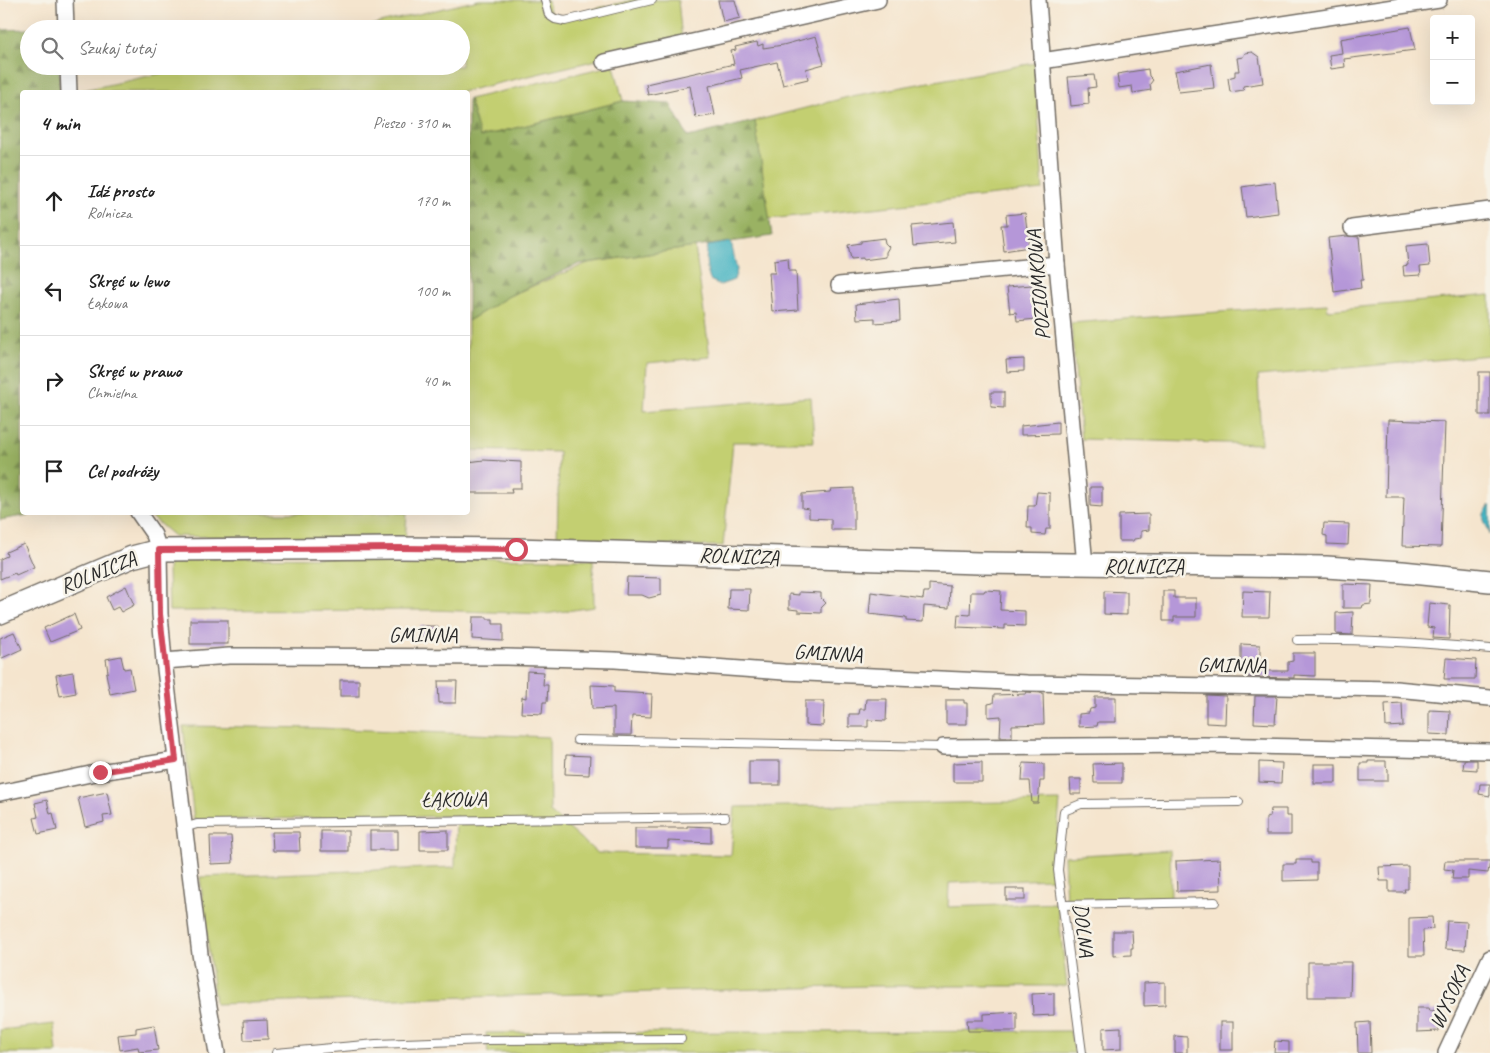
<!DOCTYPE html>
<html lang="pl">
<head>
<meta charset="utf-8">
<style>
	:root { --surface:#fff; --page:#f6f6f6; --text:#222; --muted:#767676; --line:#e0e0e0 }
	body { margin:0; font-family:Caveat,sans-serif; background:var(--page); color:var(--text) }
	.controls { position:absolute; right:15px; top:15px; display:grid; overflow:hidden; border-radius:5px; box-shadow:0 5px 20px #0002 }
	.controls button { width:45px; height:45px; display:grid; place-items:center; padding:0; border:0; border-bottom:1px solid var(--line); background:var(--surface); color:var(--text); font:25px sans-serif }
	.stop { position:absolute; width:15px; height:15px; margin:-11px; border:4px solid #d1495b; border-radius:50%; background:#fff }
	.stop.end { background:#d1495b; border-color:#fff; box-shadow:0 1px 5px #0008 }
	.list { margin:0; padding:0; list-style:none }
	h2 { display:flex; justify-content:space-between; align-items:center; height:65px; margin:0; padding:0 20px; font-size:21px }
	h2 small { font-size:16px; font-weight:400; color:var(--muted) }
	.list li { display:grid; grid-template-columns:32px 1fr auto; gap:15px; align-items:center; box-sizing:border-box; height:90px; padding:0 20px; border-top:1px solid var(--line) }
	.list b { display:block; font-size:19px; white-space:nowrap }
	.list p { margin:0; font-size:16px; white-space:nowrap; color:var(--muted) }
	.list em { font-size:16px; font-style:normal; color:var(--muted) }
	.icon { flex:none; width:28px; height:28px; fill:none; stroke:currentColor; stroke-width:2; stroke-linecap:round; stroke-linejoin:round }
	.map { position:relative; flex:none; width:1490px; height:1053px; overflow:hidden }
	.search { position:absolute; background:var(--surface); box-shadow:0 5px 20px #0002; left:20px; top:20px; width:450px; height:55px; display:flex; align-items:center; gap:12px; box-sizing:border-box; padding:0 18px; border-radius:28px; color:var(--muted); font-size:19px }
	.panel { position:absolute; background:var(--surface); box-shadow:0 5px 20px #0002; left:20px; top:90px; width:450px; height:425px; border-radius:5px }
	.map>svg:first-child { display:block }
</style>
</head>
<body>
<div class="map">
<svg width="1490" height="1053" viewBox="0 0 1490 1053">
	<defs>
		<pattern id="forest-firs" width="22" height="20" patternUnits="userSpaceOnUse" patternTransform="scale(1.25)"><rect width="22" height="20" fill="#9ab263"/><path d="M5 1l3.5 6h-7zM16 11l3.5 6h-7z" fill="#7e9152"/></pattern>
	</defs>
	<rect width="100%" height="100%" fill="#f7f3e8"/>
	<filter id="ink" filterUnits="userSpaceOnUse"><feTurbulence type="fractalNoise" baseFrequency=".02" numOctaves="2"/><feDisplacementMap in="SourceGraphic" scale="10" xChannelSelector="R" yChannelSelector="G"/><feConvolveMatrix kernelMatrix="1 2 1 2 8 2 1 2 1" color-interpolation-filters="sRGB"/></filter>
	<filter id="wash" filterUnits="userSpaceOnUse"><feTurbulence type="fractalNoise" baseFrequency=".0096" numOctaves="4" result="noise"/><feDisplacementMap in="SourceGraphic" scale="20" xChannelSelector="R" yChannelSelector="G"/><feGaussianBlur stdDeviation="1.12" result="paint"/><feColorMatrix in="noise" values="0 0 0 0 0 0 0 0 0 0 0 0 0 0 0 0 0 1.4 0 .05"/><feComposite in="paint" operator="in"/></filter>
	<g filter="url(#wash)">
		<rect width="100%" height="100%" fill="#f5e5ce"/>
		<g fill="#c3cf71" stroke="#777d4e">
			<polygon points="479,0 548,0 550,12 559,17 633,0 678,0 682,40 461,92 75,92 195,66 461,66 461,29 354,29"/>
			<polygon points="1035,63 1043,190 769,219 755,121 852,96"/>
			<polygon points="614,65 623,101 479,137 469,99"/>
			<polygon points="695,247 710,357 647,363 644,411 811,397 814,442 733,442 723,546 557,543 559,452 468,450 468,321 509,296 588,263"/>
			<polygon points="1490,295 1490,355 1258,376 1261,444 1081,439 1071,323 1327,304 1328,310"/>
			<polygon points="147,513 407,513 405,541 174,536"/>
			<polygon points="172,557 593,559 594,607 545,614 432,610 169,611 168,568"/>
			<polygon points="183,726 317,728 549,737 550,812 597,853 731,855 735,807 1060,801 1053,879 949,883 948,907 1057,903 1067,986 872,986 215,1004 200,877 455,867 456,816 194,820"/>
			<polygon points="1170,850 1171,899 1066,901 1064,856"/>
			<polygon points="54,1024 57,1053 0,1053 0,1030"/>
			<polygon points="1070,1031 1075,1053 488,1053 486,1033"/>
		</g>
		<g fill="url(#forest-firs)" stroke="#626e47">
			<polygon points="29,29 29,66 59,66 60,92 22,92 22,512 40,513 0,520 0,30"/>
			<polygon points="469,99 480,137 623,101 670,104 688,137 755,121 772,236 579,264 509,296 468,321 468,100"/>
		</g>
		<g fill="#46b4c2" stroke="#387076">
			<path d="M731 242 737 270 734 280 720 285 710 280C706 268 705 259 708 246Z"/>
			<path d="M1490 505V535C1486 521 1478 518 1490 505Z"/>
		</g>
		<g id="blocks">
			<g fill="#b597d8">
				<polygon points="718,0 735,0 740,18 723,22"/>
				<polygon points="1410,27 1415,50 1344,59 1345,67 1331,69 1329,55 1342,53 1340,39"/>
				<polygon points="816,36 824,64 806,69 808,79 783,85 777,62 740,70 742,78 709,86 715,115 696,118 690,86 648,95 646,84 734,64 731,51 736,50 735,47 757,42 758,46 763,44 763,48 783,45"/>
				<polygon points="1252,52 1259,57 1263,83 1243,86 1244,90 1230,92 1228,78 1235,76 1235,71 1239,71 1237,58 1243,57 1245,53"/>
				<polygon points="1211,64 1214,88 1179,92 1175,71"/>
				<polygon points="1148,69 1149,76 1153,80 1150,84 1151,90 1133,93 1132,86 1119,88 1117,74"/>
				<polygon points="1094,75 1096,87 1088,88 1089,104 1071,106 1068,77"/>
				<polygon points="1275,182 1278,213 1246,217 1242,187"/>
				<polygon points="1025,213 1029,247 1004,251 1001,225 1007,225 1006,215"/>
				<polygon points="953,222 955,242 914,246 912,226"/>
				<polygon points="1347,236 1359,237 1363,280 1360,280 1361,288 1334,292 1328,238"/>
				<polygon points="884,238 885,243 889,247 886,252 886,257 863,260 863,258 851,259 848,245 861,243 861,241"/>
				<polygon points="1428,244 1430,266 1420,267 1421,275 1404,276 1403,266 1408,265 1406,246"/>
				<polygon points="788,258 789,271 796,271 798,310 772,312 769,273 775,273 774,260"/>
				<polygon points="1032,285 1036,319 1017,321 1016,312 1010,313 1007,287"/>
				<polygon points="899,299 900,321 875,323 875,318 857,319 856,304"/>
				<polygon points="1024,359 1024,371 1007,372 1006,360"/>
				<rect x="1479" y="372" width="11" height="43"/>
				<polygon points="991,392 1004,392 1004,408 991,407"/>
				<polygon points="1388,420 1445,422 1441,547 1402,546 1404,497 1386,497"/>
				<polygon points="1058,422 1058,434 1021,435 1021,426"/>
				<polygon points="484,460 521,462 521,488 511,488 512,493 469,493 469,488 468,488 468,462"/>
				<polygon points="1090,487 1102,487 1102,507 1090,506"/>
				<polygon points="854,488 854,530 831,530 831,519 809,518 809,509 802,508 802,494 830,492 831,489"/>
				<polygon points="1037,492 1050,493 1050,529 1046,529 1045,535 1032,534 1032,528 1027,528 1028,506 1035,506"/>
				<polygon points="1149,514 1149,530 1141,531 1141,538 1134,539 1133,541 1119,541 1119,515"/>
				<polygon points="1324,523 1349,524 1348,545 1327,544 1327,536 1323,535"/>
				<polygon points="24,544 34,567 16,575 15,573 0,579 0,559 7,556 6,552"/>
				<polygon points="627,577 661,578 661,595 649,598 642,595 626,595"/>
				<polygon points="929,584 950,586 949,608 924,606 923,622 906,621 906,618 869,614 871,592 923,599 924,592 929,592"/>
				<polygon points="1343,584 1372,585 1371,604 1363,605 1362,608 1343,608"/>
				<polygon points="126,586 134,605 121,612 118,607 112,610 106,597"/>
				<polygon points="729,589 750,589 749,610 728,609"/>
				<polygon points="985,590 1001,591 1000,610 1025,611 1025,626 1005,625 1005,629 957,627 958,614 970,615 971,592 984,592"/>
				<polygon points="1104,591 1127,592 1127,615 1104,614"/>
				<polygon points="1163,591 1174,591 1174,598 1196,598 1196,617 1174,617 1174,621 1163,621"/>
				<polygon points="1243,591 1270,592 1269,617 1242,617"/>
				<polygon points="799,592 821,593 821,598 826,603 821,608 821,613 798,612 798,610 789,609 789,594 799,595"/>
				<polygon points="1429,603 1450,605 1449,639 1433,638 1434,628 1427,627"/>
				<polygon points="1353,612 1352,635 1336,634 1336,613"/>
				<polygon points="74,614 80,630 50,642 44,628"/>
				<polygon points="473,617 487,617 487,619 493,619 493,624 503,624 503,641 472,639"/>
				<rect x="190" y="620" width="38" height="24"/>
				<polygon points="420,626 438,626 439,637 420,637"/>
				<polygon points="14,632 22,649 0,659 0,638"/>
				<polygon points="1241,644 1260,645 1260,671 1288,671 1288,662 1293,661 1293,653 1315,653 1315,676 1294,675 1294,678 1248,677 1249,669 1241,668"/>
				<polygon points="121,656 124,669 130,668 134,689 110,694 106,673 108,672 106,659"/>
				<polygon points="1446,658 1476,660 1475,679 1444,679"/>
				<polygon points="527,671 544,672 543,685 548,685 547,702 543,702 542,714 521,713 522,697 526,698"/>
				<polygon points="73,672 76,693 60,696 56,675"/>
				<rect x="340" y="680" width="19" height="16"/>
				<polygon points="438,681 457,681 456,703 439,703"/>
				<polygon points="591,685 614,686 614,692 652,694 651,717 632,716 631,735 614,735 614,708 592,709"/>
				<polygon points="1026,692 1043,693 1044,724 1012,725 1012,737 1000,737 1001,716 988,717 988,704 993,703 994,695 1026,694"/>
				<polygon points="1206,695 1226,696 1225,724 1206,723"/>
				<polygon points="1255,696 1277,696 1275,724 1254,723"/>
				<polygon points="1095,697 1116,697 1116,722 1098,722 1097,726 1079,727 1079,714 1089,713 1090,709 1095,708"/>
				<polygon points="866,699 887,699 886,721 868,720 868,727 849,727 849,714 859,714 860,709 865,709"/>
				<polygon points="946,700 964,700 964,703 967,703 967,724 946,724"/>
				<polygon points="805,701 824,701 823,726 805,725"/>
				<polygon points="1402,703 1403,726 1386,727 1385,704"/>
				<polygon points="1429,710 1450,711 1449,735 1429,734"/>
				<polygon points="566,755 590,756 589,775 565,774"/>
				<polygon points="1464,760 1477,760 1477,770 1463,769"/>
				<rect x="749" y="761" width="31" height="24"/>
				<polygon points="1368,761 1386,761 1386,767 1388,769 1388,781 1360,781 1360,763 1368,763"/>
				<polygon points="982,762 982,782 953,782 953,763"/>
				<polygon points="1259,762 1282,763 1281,783 1259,782"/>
				<polygon points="1023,763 1044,764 1044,781 1040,781 1038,803 1032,803 1030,781 1022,781"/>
				<polygon points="1122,763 1122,783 1094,783 1093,764"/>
				<rect x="1314" y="764" width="22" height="19"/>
				<polygon points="1070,779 1081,779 1081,794 1071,794"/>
				<polygon points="1480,784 1490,784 1490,796 1479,794"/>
				<polygon points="107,792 112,815 103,816 104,822 85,827 78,798"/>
				<polygon points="47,800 50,814 53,813 57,830 38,834 34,818 38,817 35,803"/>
				<polygon points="1271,809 1286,809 1286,816 1291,816 1291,835 1266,835 1266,817 1270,816"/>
				<polygon points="687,826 711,827 711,843 668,841 668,848 635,848 635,828 687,828"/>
				<polygon points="448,830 448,850 420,850 420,831"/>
				<rect x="321" y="831" width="27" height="20"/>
				<rect x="370" y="831" width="28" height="19"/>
				<polygon points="272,832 299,832 300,851 273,851"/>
				<polygon points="210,836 231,836 233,863 211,864"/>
				<polygon points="1220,859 1221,890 1177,891 1176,861"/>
				<polygon points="1296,860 1311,860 1311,863 1317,863 1317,880 1283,881 1283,864 1296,864"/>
				<polygon points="1445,861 1490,861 1488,873 1468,871 1468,879 1452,879 1453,870 1444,869"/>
				<polygon points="1408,866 1408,889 1404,889 1405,892 1389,892 1389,881 1380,881 1379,867"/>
				<rect x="1006" y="889" width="19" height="11"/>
				<polygon points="1432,917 1433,929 1423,930 1424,956 1409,956 1409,918"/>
				<polygon points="1447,921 1467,922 1465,950 1445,949"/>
				<polygon points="1113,931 1132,931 1133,948 1131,948 1131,955 1113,956"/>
				<polygon points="1308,962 1351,962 1350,997 1308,997"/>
				<polygon points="1165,982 1165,1005 1144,1006 1144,983"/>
				<polygon points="1054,993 1054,1015 1033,1016 1032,994"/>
				<polygon points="1417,1008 1429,1008 1430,1011 1438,1010 1439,1031 1417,1032"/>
				<polygon points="1017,1012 1017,1031 968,1031 967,1020 984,1020 984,1014"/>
				<polygon points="267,1020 268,1039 244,1040 243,1021"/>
				<rect x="1220" y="1022" width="13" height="28"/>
				<polygon points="1370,1022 1371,1053 1358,1053 1357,1023"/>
				<polygon points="154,1025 158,1050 139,1052 138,1047 120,1050 118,1035 136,1033 136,1028"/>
				<polygon points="1121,1027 1121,1049 1103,1050 1103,1028"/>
				<polygon points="1175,1036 1187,1037 1187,1053 1175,1053"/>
				<polygon points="1275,1041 1289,1042 1289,1053 1274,1053"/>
			</g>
		</g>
	</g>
	<g filter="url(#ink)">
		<use href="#blocks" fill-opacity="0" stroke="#726c64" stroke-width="1"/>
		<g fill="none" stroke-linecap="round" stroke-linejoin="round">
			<g stroke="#726c64" stroke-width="10">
				<g id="lane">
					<polyline points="545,0 549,15 555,19 565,21 652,0"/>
					<path d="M1297 640C1361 639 1426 643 1490 649"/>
					<polyline points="577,740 943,747"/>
					<polyline points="184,828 197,824 725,817"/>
					<polyline points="1063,905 1215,902"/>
					<polyline points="276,1053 376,1044 487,1040 681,1039"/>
					<polyline points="1082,1053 1058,870 1064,811 1081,804 1239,802"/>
				</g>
			</g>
			<g stroke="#726c64" stroke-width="18">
				<g id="street">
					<polyline points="65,0 66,29"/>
					<polyline points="1038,0 1057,264 1085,565"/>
					<polyline points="1042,61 1439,0"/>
					<polyline points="604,62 878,0"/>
					<polyline points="68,66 69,92"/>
					<polyline points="1352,228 1490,210"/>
					<polyline points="839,285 1057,264"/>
					<polyline points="138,512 154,535 159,550 160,614 164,661 200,954 217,1053"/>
					<polyline points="164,661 229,656 507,657 615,660 784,672 1027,683 1396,689 1490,698"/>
					<polyline points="943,747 1204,745 1490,751"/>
					<polyline points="0,793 100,772 176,760"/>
					<polyline points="1446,1053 1490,958"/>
				</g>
			</g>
			<g stroke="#726c64" stroke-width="24">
				<polyline id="secondary" points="0,613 132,557 159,550 398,548 516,549 979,563 1326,567 1402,572 1490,581"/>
			</g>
			<use href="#lane" stroke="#fff" stroke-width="8"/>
			<use href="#street" stroke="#fff" stroke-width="15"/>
			<use href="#secondary" stroke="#fff" stroke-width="21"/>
		</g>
	</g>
	<g fill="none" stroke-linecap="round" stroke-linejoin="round" filter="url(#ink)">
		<polyline stroke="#d1495b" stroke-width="6" points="100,772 176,760 160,614 159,550 398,548 516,549"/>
	</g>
	<g text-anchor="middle" stroke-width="5" stroke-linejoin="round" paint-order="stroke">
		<g font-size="21" fill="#2b2b2b" stroke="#f7f3e8">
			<text transform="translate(1038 285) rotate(-95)" y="7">POZIOMKOWA</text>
			<text transform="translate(739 556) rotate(2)" y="7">ROLNICZA</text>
			<text x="1144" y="573">ROLNICZA</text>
			<text transform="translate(98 572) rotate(-22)" y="7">ROLNICZA</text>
			<text x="423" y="642">GMINNA</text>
			<text transform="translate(828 653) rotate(3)" y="7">GMINNA</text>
			<text transform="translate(1232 665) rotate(1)" y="7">GMINNA</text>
			<text transform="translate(454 799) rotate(-1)" y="7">ŁĄKOWA</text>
			<text transform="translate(1084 930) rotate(83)" y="7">DOLNA</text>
			<text transform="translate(1449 997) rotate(-65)" y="7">WYSOKA</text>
		</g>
	</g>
</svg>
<div class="controls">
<button>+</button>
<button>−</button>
</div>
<div class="stop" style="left:516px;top:549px"></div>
<div class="stop end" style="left:100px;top:772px"></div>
<div class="search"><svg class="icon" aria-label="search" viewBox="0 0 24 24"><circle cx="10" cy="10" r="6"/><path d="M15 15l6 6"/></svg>Szukaj tutaj</div>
<section class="panel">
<h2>4 min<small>Pieszo · 310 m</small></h2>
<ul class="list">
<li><svg class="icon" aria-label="ahead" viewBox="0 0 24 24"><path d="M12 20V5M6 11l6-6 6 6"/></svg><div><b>Idź prosto</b><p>Rolnicza</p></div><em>170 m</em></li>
<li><svg class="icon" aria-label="left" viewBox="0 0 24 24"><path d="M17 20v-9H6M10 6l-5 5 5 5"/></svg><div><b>Skręć w lewo</b><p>Łąkowa</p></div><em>100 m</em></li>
<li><svg class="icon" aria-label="right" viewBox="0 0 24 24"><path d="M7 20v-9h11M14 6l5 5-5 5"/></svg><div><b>Skręć w prawo</b><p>Chmielna</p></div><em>40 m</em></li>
<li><svg class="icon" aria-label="arrive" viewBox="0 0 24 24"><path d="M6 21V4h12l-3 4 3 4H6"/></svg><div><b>Cel podróży</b></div></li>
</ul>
</section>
</div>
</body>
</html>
